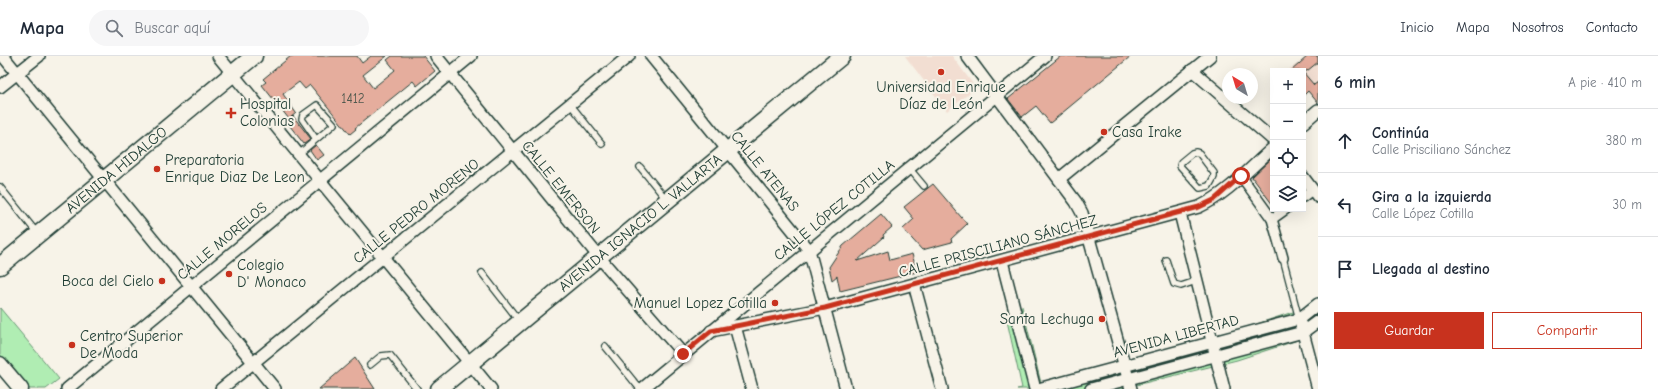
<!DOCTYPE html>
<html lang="es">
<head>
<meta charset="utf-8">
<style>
	:root { --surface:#fff; --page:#f6f6f7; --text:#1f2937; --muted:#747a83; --line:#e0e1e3; --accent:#c8321e }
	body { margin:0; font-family:"Comic Neue",sans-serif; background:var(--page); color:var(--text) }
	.controls { position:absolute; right:12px; top:12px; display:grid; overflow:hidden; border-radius:0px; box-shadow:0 4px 16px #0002 }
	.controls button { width:36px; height:36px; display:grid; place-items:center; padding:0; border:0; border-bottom:1px solid var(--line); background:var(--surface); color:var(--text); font:20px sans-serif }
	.compass { position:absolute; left:1222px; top:12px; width:36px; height:36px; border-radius:50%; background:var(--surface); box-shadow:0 4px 16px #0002; rotate:322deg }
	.stop { position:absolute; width:12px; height:12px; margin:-9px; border:3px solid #c8321e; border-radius:50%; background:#fff }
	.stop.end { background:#c8321e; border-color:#fff; box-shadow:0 1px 4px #0008 }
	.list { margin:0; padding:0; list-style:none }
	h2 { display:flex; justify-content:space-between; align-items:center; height:52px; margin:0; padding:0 16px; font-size:17px }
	h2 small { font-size:13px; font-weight:400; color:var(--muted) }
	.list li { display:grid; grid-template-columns:26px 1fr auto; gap:12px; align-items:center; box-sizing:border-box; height:64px; padding:0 16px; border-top:1px solid var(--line) }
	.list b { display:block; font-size:15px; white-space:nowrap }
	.list p { margin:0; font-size:13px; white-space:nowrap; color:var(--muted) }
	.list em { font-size:13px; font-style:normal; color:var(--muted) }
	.actions { display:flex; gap:8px; padding:12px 16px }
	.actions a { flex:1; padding:9px 0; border:1px solid var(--accent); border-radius:0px; text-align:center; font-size:14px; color:var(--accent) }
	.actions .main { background:var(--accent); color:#fff }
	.icon { flex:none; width:22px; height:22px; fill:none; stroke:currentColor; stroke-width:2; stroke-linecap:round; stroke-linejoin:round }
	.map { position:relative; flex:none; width:1318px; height:333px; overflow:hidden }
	header { display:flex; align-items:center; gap:24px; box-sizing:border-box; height:56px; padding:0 20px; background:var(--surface); border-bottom:1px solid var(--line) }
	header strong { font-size:19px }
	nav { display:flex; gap:22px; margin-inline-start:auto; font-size:14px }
	.search { width:280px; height:36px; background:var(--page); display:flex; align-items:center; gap:10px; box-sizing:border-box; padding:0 14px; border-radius:22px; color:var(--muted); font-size:15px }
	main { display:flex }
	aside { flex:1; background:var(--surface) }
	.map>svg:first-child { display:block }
</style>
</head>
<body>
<header>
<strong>Mapa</strong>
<div class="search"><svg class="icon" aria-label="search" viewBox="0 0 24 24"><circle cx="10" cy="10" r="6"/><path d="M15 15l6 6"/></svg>Buscar aquí</div>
<nav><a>Inicio</a><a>Mapa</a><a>Nosotros</a><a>Contacto</a></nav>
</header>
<main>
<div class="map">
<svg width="1318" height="333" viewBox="0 0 1318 333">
	<rect width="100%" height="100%" fill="#f7f3e8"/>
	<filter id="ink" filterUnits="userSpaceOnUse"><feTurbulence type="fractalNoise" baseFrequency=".025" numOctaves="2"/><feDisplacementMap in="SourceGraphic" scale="8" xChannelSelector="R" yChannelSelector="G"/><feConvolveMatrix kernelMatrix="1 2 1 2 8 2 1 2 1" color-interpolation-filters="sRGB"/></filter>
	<g filter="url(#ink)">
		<g fill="#f2ded2">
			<polygon points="905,0 952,0 976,32 947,55"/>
			<polygon points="1308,0 1318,0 1317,47 1308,36 1303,40 1303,15 1287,15"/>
		</g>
		<g fill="#b0edb3" stroke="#689574">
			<polygon points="1318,242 1318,269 1295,285 1237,304 1120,333 1017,333 1022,332 1005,256 1022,250 1041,327 1220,280 1305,252"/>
			<polygon points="0,252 59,323 46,333 28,333 0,300"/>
		</g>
		<g fill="#e5ad9d" stroke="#1f3d34">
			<polygon points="291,0 357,0 362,7 371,0 387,0 363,19 373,32 395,14 387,4 392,0 423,0 435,15 417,30 413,25 355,72 356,73 350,78 310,29 305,33 299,26 283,38 296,57 289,63 262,29 266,26 263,23"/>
			<polygon points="1061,0 1131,0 1050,67 1036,50 1022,61 1008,43"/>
			<polygon points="1308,0 1318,0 1318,6 1307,15 1291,15"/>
			<polygon points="1303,16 1314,29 1318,26 1318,47 1308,35 1303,40"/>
			<polygon points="293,60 311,83 304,88 286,65"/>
			<polygon points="316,89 324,99 317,104 310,94"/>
			<polygon points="1273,101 1273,149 1252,121"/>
			<polygon points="933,128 967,168 951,183 952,186 922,194 903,173 914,163 904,151"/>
			<polygon points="881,158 892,171 883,179 884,181 857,205 888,195 890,204 912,198 917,216 840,235 837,220 832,224 829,211 843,190"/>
			<polygon points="355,302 375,333 319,333"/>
		</g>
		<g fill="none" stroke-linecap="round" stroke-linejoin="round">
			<g stroke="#1f3d34" stroke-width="8">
				<g id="service">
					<polyline points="570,48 602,88"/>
					<polygon points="1196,96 1199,97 1214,117 1214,121 1209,130 1200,132 1180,110 1181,106 1192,97"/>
					<polyline points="299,98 332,70 334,68 317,49 303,59 302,63 316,83"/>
					<polyline points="640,111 666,143"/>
					<polyline points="909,112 924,130"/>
					<polyline points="0,131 37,177"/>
					<polyline points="1283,202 1299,263"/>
					<polyline points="1166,204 1174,228 1181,230 1196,225"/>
					<polyline points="482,217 520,266"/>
					<polyline points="605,290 640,333"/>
					<polyline points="370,309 381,300 390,299 417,333"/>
				</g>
			</g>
			<g stroke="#1f3d34" stroke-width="12">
				<g id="pedestrian">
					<polyline points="1241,120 1272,163 1283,202"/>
					<polyline points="1303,141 1312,134"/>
					<polyline points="1272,163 1286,153"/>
				</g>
			</g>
			<g stroke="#1f3d34" stroke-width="14">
				<g id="minor">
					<polyline points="3,0 275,333"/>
					<polyline points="218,0 491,333"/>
					<polyline points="436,0 599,201 683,298"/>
					<polyline points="651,0 809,194 846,333"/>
					<polyline points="967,0 1076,146 1082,157 1131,333"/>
					<polyline points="1192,14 1273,84"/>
					<polyline points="0,31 39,0"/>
					<polyline points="1303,67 1318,54"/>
					<polyline points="1303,121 1318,141"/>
					<polyline points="1059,123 1210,0"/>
					<polyline points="1180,157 1224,333"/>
					<polyline points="1002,205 1035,333"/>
					<polyline points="914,228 942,333"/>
					<polyline points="1301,269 1318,333"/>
					<polyline points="735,270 752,333"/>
					<path d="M711 275 825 252 1199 151C1227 138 1249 113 1273 92"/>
					<polyline points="67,333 471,0"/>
					<polyline points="221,333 629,0"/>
					<polyline points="642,333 1045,0"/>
					<polyline points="1038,333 1299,263 1318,248"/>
					<polyline points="1091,333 1303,276 1318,265"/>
				</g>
			</g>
			<g stroke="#1f3d34" stroke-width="17">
				<polyline id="tertiary" points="0,308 21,333"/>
			</g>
			<g stroke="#1f3d34" stroke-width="19">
				<g id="secondary">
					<path id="s1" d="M0 210 254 0"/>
					<path id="s2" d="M439 333 842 0"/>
				</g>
			</g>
			<use href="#service" stroke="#f7f3e8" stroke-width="5.5"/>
			<use href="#pedestrian" stroke="#f7f3e8" stroke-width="9"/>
			<use href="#minor" stroke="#f7f3e8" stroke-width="11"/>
			<use href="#tertiary" stroke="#f7f3e8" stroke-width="14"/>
			<use href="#secondary" stroke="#f7f3e8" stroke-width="16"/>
		</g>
	</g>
	<g fill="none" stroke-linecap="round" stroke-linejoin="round" filter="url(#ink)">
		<polyline stroke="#c8321e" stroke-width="5" points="683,298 711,275 825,252 1199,151 1214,144 1241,120"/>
	</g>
	<g fill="#c8321e" stroke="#f7f3e8" stroke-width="1.5">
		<circle cx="941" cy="16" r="4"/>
		<path d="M229 51h4v4h4v4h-4v4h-4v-4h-4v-4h4z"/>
		<circle cx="1104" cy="76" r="4"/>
		<circle cx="157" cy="113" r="4"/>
		<circle cx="229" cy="218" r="4"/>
		<circle cx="162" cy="225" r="4"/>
		<circle cx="775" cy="247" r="4"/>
		<circle cx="1102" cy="263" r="4"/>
		<circle cx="72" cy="289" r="4"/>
	</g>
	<g text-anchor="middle" stroke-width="4" stroke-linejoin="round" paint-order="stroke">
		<g font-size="13" fill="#50594e">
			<text x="353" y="47">1412</text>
		</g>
		<g font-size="15" fill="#1f3d34" stroke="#f7f3e8" text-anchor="start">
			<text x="941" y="36" text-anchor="middle">Universidad Enrique<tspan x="941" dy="17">Díaz de León</tspan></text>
			<text x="240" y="53">Hospital<tspan x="240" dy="17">Colonias</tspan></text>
			<text x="1112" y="81">Casa Irake</text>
			<text x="165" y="109">Preparatoria<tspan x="165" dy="17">Enrique Diaz De Leon</tspan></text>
			<text x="237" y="214">Colegio<tspan x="237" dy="17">D' Monaco</tspan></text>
			<text x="154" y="230" text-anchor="end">Boca del Cielo</text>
			<text x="767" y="252" text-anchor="end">Manuel Lopez Cotilla</text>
			<text x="1094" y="268" text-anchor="end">Santa Lechuga</text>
			<text x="80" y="285">Centro Superior<tspan x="80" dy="17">De Moda</tspan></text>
		</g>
		<g font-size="15" fill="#1f3d34" stroke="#f7f3e8">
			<text dy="5" stroke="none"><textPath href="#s1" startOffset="151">AVENIDA HIDALGO</textPath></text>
			<text transform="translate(765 115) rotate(51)" y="5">CALLE ATENAS</text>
			<text transform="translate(561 131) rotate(51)" y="5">CALLE EMERSON</text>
			<text transform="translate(834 154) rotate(-39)" y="5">CALLE LÓPEZ COTILLA</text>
			<text transform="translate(416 155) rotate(-39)" y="5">CALLE PEDRO MORENO</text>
			<text dy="5" stroke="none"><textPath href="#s2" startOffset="261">AVENIDA IGNACIO L. VALLARTA</textPath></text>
			<text transform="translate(222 185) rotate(-40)" y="5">CALLE MORELOS</text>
			<text transform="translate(998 190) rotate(-15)" y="5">CALLE PRISCILIANO SÁNCHEZ</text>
			<text transform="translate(1176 280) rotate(-15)" y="5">AVENIDA LIBERTAD</text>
		</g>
	</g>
</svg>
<div class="controls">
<button>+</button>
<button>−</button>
<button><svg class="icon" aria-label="locate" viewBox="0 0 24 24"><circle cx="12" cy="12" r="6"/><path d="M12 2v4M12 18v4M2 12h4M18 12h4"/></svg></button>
<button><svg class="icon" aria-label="layers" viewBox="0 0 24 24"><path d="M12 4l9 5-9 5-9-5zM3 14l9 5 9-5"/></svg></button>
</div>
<svg class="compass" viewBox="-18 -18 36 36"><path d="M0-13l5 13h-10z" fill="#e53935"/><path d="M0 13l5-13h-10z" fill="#747a83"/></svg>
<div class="stop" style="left:1241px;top:120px"></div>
<div class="stop end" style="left:683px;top:298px"></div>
</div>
<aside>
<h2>6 min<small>A pie · 410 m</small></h2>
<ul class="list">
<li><svg class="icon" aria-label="ahead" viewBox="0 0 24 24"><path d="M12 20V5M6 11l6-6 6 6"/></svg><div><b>Continúa</b><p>Calle Prisciliano Sánchez</p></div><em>380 m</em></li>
<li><svg class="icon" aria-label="left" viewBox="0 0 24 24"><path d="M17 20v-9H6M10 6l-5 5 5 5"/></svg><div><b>Gira a la izquierda</b><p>Calle López Cotilla</p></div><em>30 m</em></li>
<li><svg class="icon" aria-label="arrive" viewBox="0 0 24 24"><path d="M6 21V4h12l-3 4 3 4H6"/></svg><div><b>Llegada al destino</b></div></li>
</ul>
<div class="actions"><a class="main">Guardar</a><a>Compartir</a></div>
</aside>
</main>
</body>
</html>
